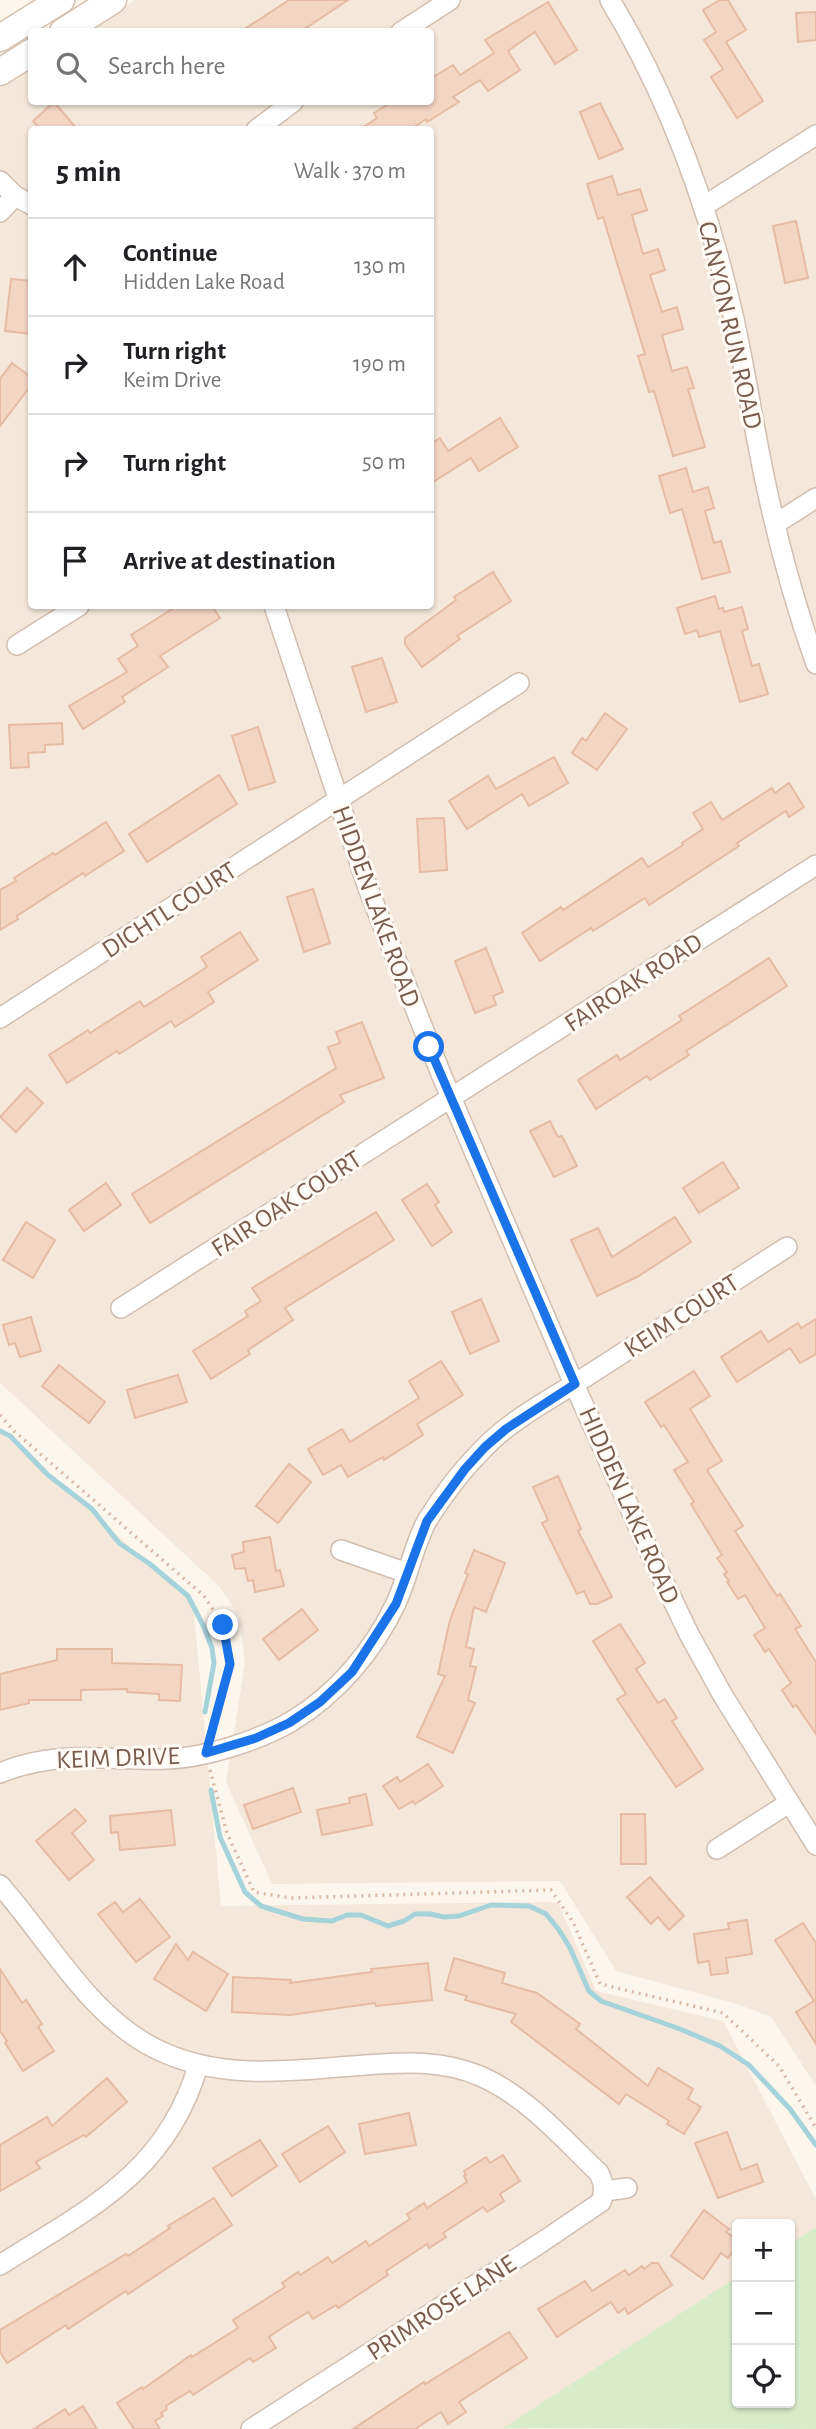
<!DOCTYPE html>
<html lang="en">
<head>
<meta charset="utf-8">
<style>
	:root { --surface:#fff; --page:#f6f6f6; --text:#202124; --muted:#757577; --line:#e0e0e0 }
	body { margin:0; font-family:"Alegreya Sans",sans-serif; background:var(--page); color:var(--text) }
	.controls { position:absolute; right:21px; bottom:21px; display:grid; overflow:hidden; border-radius:7px; box-shadow:0 2px 5px #0004 }
	.controls button { width:63px; height:63px; display:grid; place-items:center; padding:0; border:0; border-bottom:2px solid var(--line); background:var(--surface); color:var(--text); font:35px sans-serif }
	.stop { position:absolute; width:21px; height:21px; margin:-16px; border:5px solid #1a73e8; border-radius:50%; background:#fff }
	.stop.end { background:#1a73e8; border-color:#fff; box-shadow:0 2px 7px #0008 }
	.list { margin:0; padding:0; list-style:none }
	h2 { display:flex; justify-content:space-between; align-items:center; height:91px; margin:0; padding:0 28px; font-size:30px }
	h2 small { font-size:23px; font-weight:400; color:var(--muted) }
	.list li { display:grid; grid-template-columns:46px 1fr auto; gap:21px; align-items:center; box-sizing:border-box; height:98px; padding:0 28px; border-top:2px solid var(--line) }
	.list b { display:block; font-size:26px; white-space:nowrap }
	.list p { margin:0; font-size:23px; white-space:nowrap; color:var(--muted) }
	.list em { font-size:23px; font-style:normal; color:var(--muted) }
	.icon { flex:none; width:38px; height:38px; fill:none; stroke:currentColor; stroke-width:2; stroke-linecap:round; stroke-linejoin:round }
	.map { position:relative; flex:none; width:816px; height:2429px; overflow:hidden }
	.search { position:absolute; background:var(--surface); box-shadow:0 2px 5px #0004; left:28px; top:28px; width:406px; height:77px; display:flex; align-items:center; gap:18px; box-sizing:border-box; padding:0 24px; border-radius:7px; color:var(--muted); font-size:26px }
	.panel { position:absolute; background:var(--surface); box-shadow:0 2px 5px #0004; left:28px; top:126px; width:406px; height:483px; border-radius:7px }
	.map>svg:first-child { display:block }
</style>
</head>
<body>
<div class="map">
<svg width="816" height="2429" viewBox="0 0 816 2429">
	<rect width="100%" height="100%" fill="#fdf6ec"/>
	<g fill="#f5e8da" fill-rule="evenodd">
		<path d="M135 0H816V2086L771 2017 737 2004 616 1971 560 1881 272 1884 226 1782 245 1663 239 1617 220 1587 0 1383V85L31 65 32 102H430V32L85 31ZM32 130H430V606H32Z"/>
		<polygon points="0,1432 193,1602 221,1906 558,1902 596,1991 723,2021 816,2199 816,2244 790,2260 790,2224 737,2224 737,2294 527,2429 0,2429"/>
	</g>
	<polygon fill="#d8ecc9" points="816,2227 816,2429 503,2428 737,2277 737,2403 790,2403 790,2244"/>
	<g fill="none" stroke-linecap="round" stroke-linejoin="round">
		<g stroke="#a5d3da" stroke-width="5">
			<polyline points="0,1431 10,1436 48,1475 92,1509 119,1543 150,1564 188,1596 203,1625 212,1648 214,1663 205,1712"/>
			<polyline points="211,1790 220,1837 245,1892 261,1906 303,1919 332,1921 347,1915 361,1915 388,1926 404,1921 415,1914 430,1914 444,1917 459,1916 491,1905 529,1906 546,1914 559,1930 570,1948 589,1991 601,2001 680,2029 720,2046 749,2065 790,2109 816,2145"/>
		</g>
	</g>
	<g fill="#f3d5c3" stroke="#e6bba3" stroke-width="2">
		<polygon points="289,0 348,0 300,32 240,32"/>
		<polygon points="720,0 728,0 746,30 726,42 763,101 737,118 711,77 723,69 704,40 716,32 703,10"/>
		<polygon points="548,2 577,50 555,64 535,32 508,51 520,70 488,91 480,80 453,97 459,102 427,122 426,119 410,130 359,130 377,118 374,113 392,102 430,102 430,79 453,65 460,75 494,53 485,40"/>
		<polygon points="816,12 816,40 798,42 796,13"/>
		<polygon points="54,102 78,130 41,130 33,121"/>
		<polygon points="600,103 623,149 599,159 580,112"/>
		<polygon points="612,176 618,195 640,189 647,210 632,215 643,254 658,249 665,270 650,275 662,312 677,307 683,329 662,335 672,371 687,367 694,388 688,389 705,447 673,456 654,391 649,392 638,356 645,354 603,217 598,219 587,184"/>
		<polygon points="796,221 808,278 785,283 773,226"/>
		<polygon points="11,279 32,281 32,334 5,331"/>
		<polygon points="12,363 32,378 32,384 0,426 0,379"/>
		<polygon points="500,418 518,447 479,471 471,458 430,484 430,444 440,438 448,451"/>
		<polygon points="686,468 693,492 708,487 714,508 705,511 714,543 721,541 730,572 702,579 682,509 670,513 659,476"/>
		<polygon points="493,572 511,601 457,636 460,639 422,667 405,644 405,638 456,600 454,597"/>
		<polygon points="715,596 719,609 723,608 724,612 742,607 748,629 742,631 752,666 759,664 768,694 740,702 720,631 699,637 697,630 685,634 677,608"/>
		<polygon points="177,606 212,606 220,618 160,656 168,667 122,697 125,702 83,729 69,706 127,672 118,659 138,646 131,635"/>
		<polygon points="382,658 397,702 366,712 352,667"/>
		<polygon points="605,713 627,729 597,770 572,753 582,738 586,741"/>
		<polygon points="62,723 63,744 45,745 45,752 28,753 29,767 11,768 9,725"/>
		<polygon points="258,727 275,782 249,790 232,736"/>
		<polygon points="554,757 568,783 529,806 522,794 467,829 449,801 488,776 496,789"/>
		<polygon points="219,775 237,804 147,862 129,834"/>
		<polygon points="789,783 804,807 789,817 786,811 737,843 739,846 649,905 645,898 593,931 591,928 540,961 522,933 561,907 563,910 642,858 648,867 683,845 682,843 703,829 693,813 711,802 722,820 772,788 775,793"/>
		<polygon points="444,818 447,870 420,872 417,819"/>
		<polygon points="106,822 124,851 85,876 83,873 17,916 18,919 0,930 0,890 16,881 14,878 53,853 55,855"/>
		<polygon points="313,889 330,943 304,952 287,897"/>
		<polygon points="240,932 258,960 208,992 214,1002 175,1027 171,1021 119,1054 117,1051 67,1083 49,1055 88,1030 90,1033 140,1001 144,1007 207,967 201,957"/>
		<polygon points="486,948 503,992 493,996 496,1005 475,1013 455,961"/>
		<polygon points="769,958 787,986 686,1051 689,1055 650,1080 647,1076 596,1109 578,1080 617,1055 620,1060 682,1020 679,1016"/>
		<polygon points="362,1022 384,1078 340,1095 344,1102 150,1223 132,1194 336,1068 328,1047 340,1043 336,1032"/>
		<polygon points="27,1088 43,1103 16,1132 0,1117"/>
		<polygon points="550,1121 558,1137 562,1136 577,1166 554,1177 530,1131"/>
		<polygon points="723,1162 739,1188 699,1213 683,1188"/>
		<polygon points="106,1183 121,1205 84,1231 69,1210"/>
		<polygon points="427,1184 439,1202 435,1205 452,1232 432,1246 402,1200"/>
		<polygon points="376,1212 394,1240 285,1308 293,1320 248,1350 250,1354 211,1379 193,1351 248,1316 245,1311 261,1301 252,1288"/>
		<polygon points="675,1217 691,1242 637,1277 597,1296 571,1240 598,1228 612,1257"/>
		<polygon points="26,1222 55,1240 33,1278 3,1260"/>
		<polygon points="481,1299 499,1341 470,1354 452,1312"/>
		<polygon points="31,1317 41,1351 20,1357 15,1343 9,1345 3,1325"/>
		<polygon points="816,1319 816,1354 800,1363 790,1348 737,1382 721,1357 761,1331 768,1342 798,1323 801,1328"/>
		<polygon points="441,1361 463,1395 417,1424 423,1435 384,1460 383,1457 348,1477 341,1465 323,1475 308,1449 342,1429 350,1442 419,1398 409,1381"/>
		<polygon points="59,1365 105,1402 89,1423 42,1386"/>
		<polygon points="694,1371 710,1396 690,1409 722,1461 707,1470 743,1526 735,1531 777,1596 780,1594 801,1626 795,1629 816,1662 816,1734 796,1705 793,1707 782,1690 791,1683 769,1649 765,1652 754,1635 765,1628 745,1595 738,1599 727,1582 729,1581 724,1574 727,1572 717,1558 722,1555 691,1504 694,1502 674,1470 688,1462 664,1425 661,1427 645,1402"/>
		<polygon points="178,1375 187,1402 135,1418 127,1390"/>
		<polygon points="289,1464 311,1482 278,1523 256,1506"/>
		<polygon points="558,1476 581,1529 578,1531 612,1597 597,1604 590,1604 584,1591 577,1594 542,1523 548,1520 533,1487"/>
		<polygon points="270,1537 276,1571 280,1570 284,1586 255,1592 253,1580 248,1581 245,1568 235,1569 232,1555 244,1552 243,1542"/>
		<polygon points="474,1550 505,1563 486,1612 474,1607 466,1647 474,1649 470,1666 476,1667 468,1700 475,1703 453,1753 417,1737 445,1676 438,1674 450,1620 468,1574 465,1573"/>
		<polygon points="302,1609 318,1630 279,1660 263,1639"/>
		<polygon points="620,1624 645,1663 636,1669 658,1703 665,1699 677,1718 672,1721 703,1769 676,1787 617,1699 626,1694 593,1641"/>
		<polygon points="57,1649 112,1649 112,1663 182,1665 180,1701 159,1700 159,1694 127,1692 127,1689 81,1690 81,1700 29,1700 29,1703 0,1710 0,1674 57,1660"/>
		<polygon points="428,1764 443,1786 415,1804 413,1801 399,1809 383,1786 397,1777 400,1782"/>
		<polygon points="293,1788 301,1812 253,1829 244,1805"/>
		<polygon points="366,1794 372,1825 322,1835 317,1810 350,1803 349,1798"/>
		<polygon points="75,1809 86,1821 72,1833 94,1860 69,1880 36,1841"/>
		<polygon points="171,1810 175,1845 120,1850 118,1832 111,1833 110,1816"/>
		<polygon points="621,1814 645,1814 646,1864 621,1864"/>
		<polygon points="650,1877 684,1916 669,1930 658,1917 651,1924 627,1897"/>
		<polygon points="140,1899 170,1937 136,1962 98,1914 115,1902 123,1912"/>
		<polygon points="747,1920 752,1954 726,1958 728,1973 711,1975 709,1961 698,1963 694,1934 729,1929 728,1923"/>
		<polygon points="803,1923 816,1943 816,2044 796,2012 814,2001 775,1940"/>
		<polygon points="176,1944 188,1960 193,1952 228,1974 206,2011 154,1979"/>
		<polygon points="454,1958 505,1973 502,1983 537,1993 580,2024 576,2029 648,2086 658,2068 693,2089 688,2099 701,2107 684,2134 667,2124 669,2121 626,2094 619,2104 511,2022 516,2014 465,2000 467,1996 445,1990"/>
		<polygon points="428,1963 432,2000 376,2006 375,2003 290,2015 232,2012 233,1977 291,1980 290,1983 372,1972 371,1969"/>
		<polygon points="0,1969 22,2003 26,2000 42,2024 38,2027 54,2051 23,2071 5,2043 7,2041 0,2031"/>
		<polygon points="107,2078 127,2102 86,2137 84,2135 36,2162 40,2168 0,2191 0,2145 47,2117 52,2126"/>
		<polygon points="409,2113 416,2145 365,2154 359,2124"/>
		<polygon points="328,2126 345,2152 300,2182 282,2154"/>
		<polygon points="727,2132 741,2170 757,2164 763,2182 718,2198 695,2143"/>
		<polygon points="260,2140 277,2166 232,2196 213,2168"/>
		<polygon points="503,2155 520,2181 500,2194 504,2201 487,2212 483,2207 443,2233 446,2237 429,2248 427,2244 386,2271 388,2275 338,2308 336,2305 313,2319 308,2312 282,2328 269,2337 276,2348 253,2362 250,2358 193,2395 190,2391 166,2406 167,2409 161,2413 163,2416 155,2421 160,2429 134,2429 117,2403 142,2387 143,2389 191,2355 192,2357 238,2328 233,2320 285,2287 282,2283 298,2272 300,2275 328,2257 332,2263 366,2241 369,2246 410,2219 407,2214 424,2203 427,2208 467,2182 464,2176 466,2175 464,2171 486,2157 490,2163"/>
		<polygon points="214,2198 232,2225 128,2294 126,2291 68,2329 66,2325 7,2363 0,2352 0,2330 126,2254 128,2256 170,2228 168,2226"/>
		<polygon points="704,2210 729,2229 726,2232 737,2240 737,2246 728,2258 721,2253 703,2279 671,2256"/>
		<polygon points="652,2263 658,2263 672,2285 628,2314 625,2308 618,2313 611,2302 557,2337 538,2309 585,2281 592,2291 625,2270 629,2275 642,2266 644,2269"/>
		<polygon points="509,2332 527,2358 459,2402 466,2412 448,2424 441,2412 415,2429 353,2429 424,2382 425,2384"/>
		<polygon points="83,2406 97,2429 34,2429 65,2409 69,2415"/>
	</g>
	<g fill="none" stroke-linecap="round" stroke-linejoin="round">
		<g stroke="#d1beb0" stroke-width="22">
			<g id="minor">
				<path d="M610 0C669 98 709 208 734 319 746 374 754 430 766 485 779 546 795 605 816 664"/>
				<polyline points="401,32 450,0"/>
				<polyline points="256,130 293,102"/>
				<polyline points="0,181 15,196 32,205"/>
				<polyline points="704,206 816,135"/>
				<polyline points="0,212 15,196"/>
				<polyline points="775,524 816,498"/>
				<polyline points="274,606 368,888 441,1074 574,1384 650,1553 689,1634 722,1694 816,1845"/>
				<polyline points="17,645 79,606"/>
				<polyline points="0,1018 519,683"/>
				<polyline points="121,1308 816,865"/>
				<polyline points="341,1550 407,1573"/>
				<path d="M0 1773C57 1749 108 1761 167 1759 205 1758 260 1740 292 1721 337 1694 374 1650 396 1603 408 1578 414 1543 428 1519 443 1495 463 1469 483 1449 510 1420 554 1397 587 1376 654 1333 720 1290 787 1247"/>
				<polyline points="717,1849 789,1803"/>
				<path d="M0 1885C49 1940 88 2015 156 2049 223 2082 294 2070 365 2065 405 2062 442 2060 480 2076 527 2096 563 2139 599 2173 604 2184 605 2190 601 2202L542 2242 251 2429"/>
				<polyline points="604,2191 627,2188"/>
				<path d="M0 2265C88 2209 166 2174 198 2066"/>
			</g>
		</g>
		<g stroke="#d6c0b0" stroke-width="29">
			<g id="secondary">
				<polyline points="63,32 113,0"/>
				<polyline points="0,38 61,0"/>
				<polyline points="0,72 32,52"/>
			</g>
		</g>
		<g stroke="#d9b8a5" stroke-width="3.5" stroke-dasharray="2 5" stroke-linecap="butt">
			<polyline points="0,1415 14,1431 204,1596 223,1625 231,1664 211,1732"/>
			<polyline points="210,1770 227,1833 254,1892 290,1898 551,1890 573,1922 600,1984 723,2013 779,2066 816,2128"/>
		</g>
		<use href="#minor" stroke="#fff" stroke-width="19"/>
		<use href="#secondary" stroke="#fff" stroke-width="26"/>
	</g>
	<g fill="none" stroke-linecap="round" stroke-linejoin="round">
		<polyline stroke="#1a73e8" stroke-width="9" points="223,1625 230,1664 206,1753 256,1738 289,1723 320,1702 352,1672 396,1604 427,1521 465,1469 485,1447 506,1429 575,1384 429,1047"/>
	</g>
	<g text-anchor="middle" stroke-width="6" stroke-linejoin="round" paint-order="stroke">
		<g font-size="26" fill="#7a5c4d" stroke="#fffaf3">
			<text transform="translate(731 325) rotate(77)" y="9">CANYON RUN ROAD</text>
			<text transform="translate(377 906) rotate(70)" y="9">HIDDEN LAKE ROAD</text>
			<text transform="translate(169 909) rotate(-33)" y="9">DICHTL COURT</text>
			<text transform="translate(633 982) rotate(-33)" y="9">FAIROAK ROAD</text>
			<text transform="translate(286 1203) rotate(-33)" y="9">FAIR OAK COURT</text>
			<text transform="translate(681 1315) rotate(-33)" y="9">KEIM COURT</text>
			<text transform="translate(630 1505) rotate(66)" y="9">HIDDEN LAKE ROAD</text>
			<text transform="translate(118 1757) rotate(-2)" y="9">KEIM DRIVE</text>
			<text transform="translate(441 2307) rotate(-33)" y="9">PRIMROSE LANE</text>
		</g>
	</g>
</svg>
<div class="controls">
<button>+</button>
<button>−</button>
<button><svg class="icon" aria-label="locate" viewBox="0 0 24 24"><circle cx="12" cy="12" r="6"/><path d="M12 2v4M12 18v4M2 12h4M18 12h4"/></svg></button>
</div>
<div class="stop" style="left:429px;top:1047px"></div>
<div class="stop end" style="left:223px;top:1625px"></div>
<div class="search"><svg class="icon" aria-label="search" viewBox="0 0 24 24"><circle cx="10" cy="10" r="6"/><path d="M15 15l6 6"/></svg>Search here</div>
<section class="panel">
<h2>5 min<small>Walk · 370 m</small></h2>
<ul class="list">
<li><svg class="icon" aria-label="ahead" viewBox="0 0 24 24"><path d="M12 20V5M6 11l6-6 6 6"/></svg><div><b>Continue</b><p>Hidden Lake Road</p></div><em>130 m</em></li>
<li><svg class="icon" aria-label="right" viewBox="0 0 24 24"><path d="M7 20v-9h11M14 6l5 5-5 5"/></svg><div><b>Turn right</b><p>Keim Drive</p></div><em>190 m</em></li>
<li><svg class="icon" aria-label="right" viewBox="0 0 24 24"><path d="M7 20v-9h11M14 6l5 5-5 5"/></svg><div><b>Turn right</b></div><em>50 m</em></li>
<li><svg class="icon" aria-label="arrive" viewBox="0 0 24 24"><path d="M6 21V4h12l-3 4 3 4H6"/></svg><div><b>Arrive at destination</b></div></li>
</ul>
</section>
</div>
</body>
</html>
